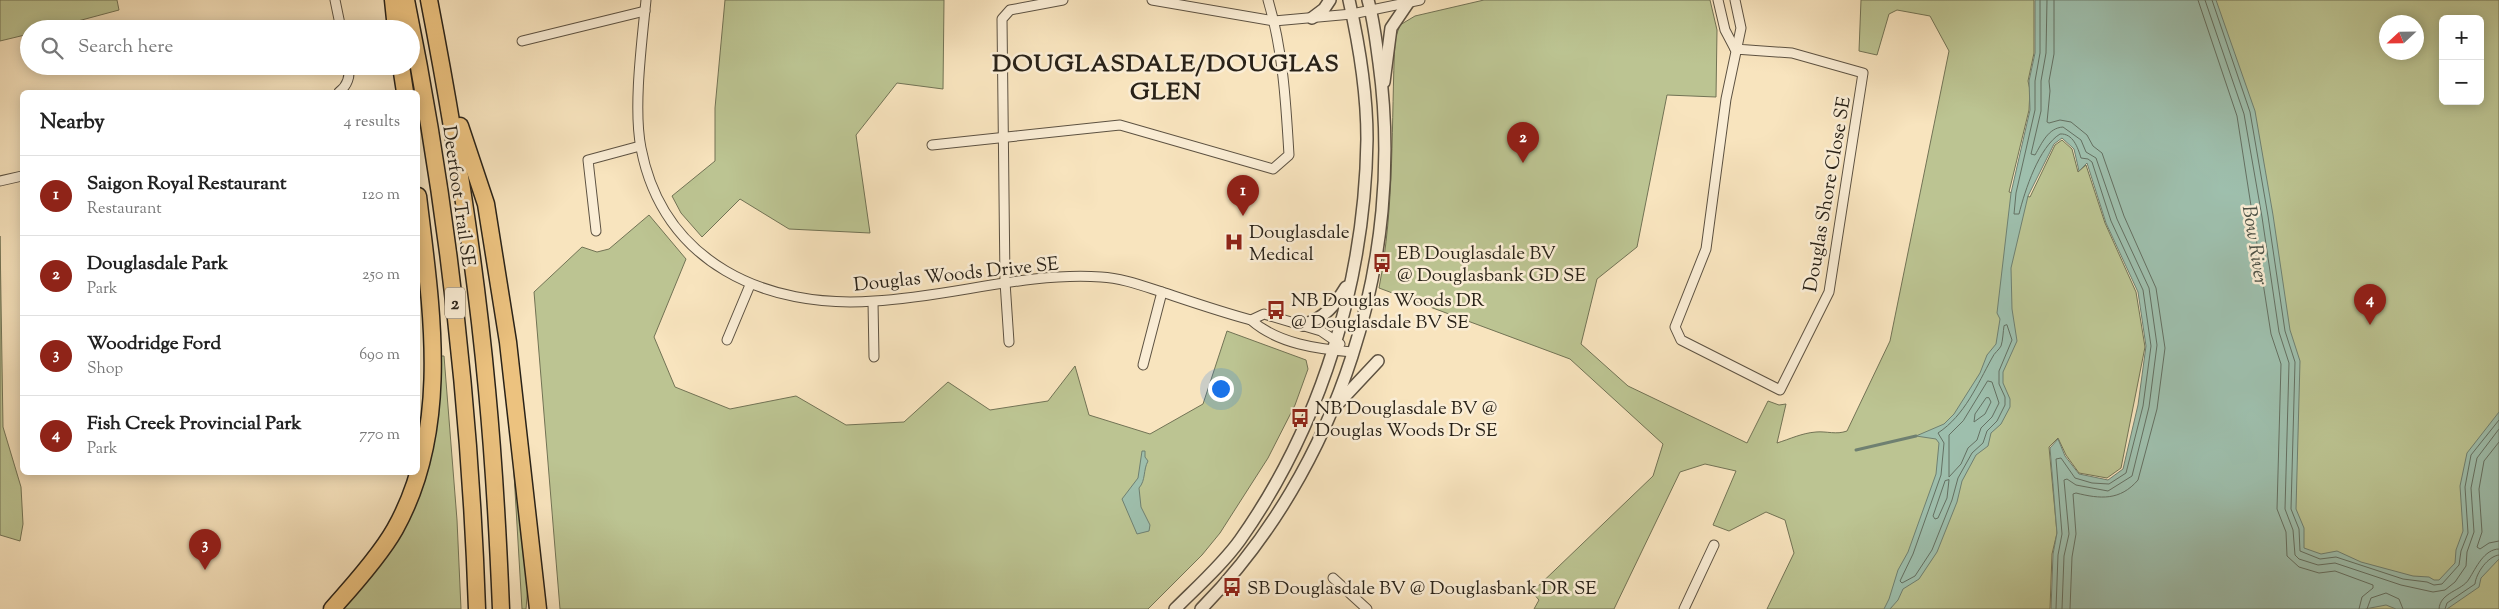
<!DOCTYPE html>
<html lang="en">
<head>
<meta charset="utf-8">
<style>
	:root { --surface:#fff; --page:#f6f6f6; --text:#222; --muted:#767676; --line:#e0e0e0; --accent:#8f2418 }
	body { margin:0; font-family:"Sorts Mill Goudy",serif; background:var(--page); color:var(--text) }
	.controls { position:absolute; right:15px; top:15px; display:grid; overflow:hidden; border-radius:8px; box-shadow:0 2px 12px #0003 }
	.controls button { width:45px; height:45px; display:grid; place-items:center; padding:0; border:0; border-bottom:1px solid var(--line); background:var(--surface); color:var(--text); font:25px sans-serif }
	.compass { position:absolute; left:2379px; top:15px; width:45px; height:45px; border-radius:50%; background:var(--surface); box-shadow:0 2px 12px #0003; rotate:248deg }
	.you { position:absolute; left:1220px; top:388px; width:18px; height:18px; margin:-12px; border:4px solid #fff; border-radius:50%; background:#1a73e8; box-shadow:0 0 0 8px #1a73e833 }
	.badge { display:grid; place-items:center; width:32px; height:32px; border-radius:50%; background:var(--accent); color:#fff; font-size:16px; font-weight:700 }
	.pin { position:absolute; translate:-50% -41px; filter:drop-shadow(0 1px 2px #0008) }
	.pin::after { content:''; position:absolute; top:26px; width:18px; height:15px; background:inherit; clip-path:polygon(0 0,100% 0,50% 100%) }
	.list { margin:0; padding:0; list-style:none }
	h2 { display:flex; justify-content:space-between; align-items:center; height:65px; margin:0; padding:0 20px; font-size:21px }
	h2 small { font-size:16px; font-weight:400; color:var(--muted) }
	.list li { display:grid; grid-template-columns:32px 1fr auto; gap:15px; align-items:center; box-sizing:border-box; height:80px; padding:0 20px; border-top:1px solid var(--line) }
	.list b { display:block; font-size:19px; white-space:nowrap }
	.list p { margin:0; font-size:16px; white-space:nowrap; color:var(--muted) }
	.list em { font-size:16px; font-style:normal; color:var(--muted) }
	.icon { flex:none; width:28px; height:28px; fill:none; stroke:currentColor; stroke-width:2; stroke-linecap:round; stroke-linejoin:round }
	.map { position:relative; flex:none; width:2499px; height:609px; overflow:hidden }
	.search { position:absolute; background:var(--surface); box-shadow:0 2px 12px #0003; left:20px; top:20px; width:400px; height:55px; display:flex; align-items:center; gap:12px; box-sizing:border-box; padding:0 18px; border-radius:28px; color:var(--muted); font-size:19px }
	.panel { position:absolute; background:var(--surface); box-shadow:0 2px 12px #0003; left:20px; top:90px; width:400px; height:385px; border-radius:8px }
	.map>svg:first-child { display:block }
</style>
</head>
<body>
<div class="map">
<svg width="2499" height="609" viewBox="0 0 2499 609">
	<rect width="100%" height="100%" fill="#f8e4be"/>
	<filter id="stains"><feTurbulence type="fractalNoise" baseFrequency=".004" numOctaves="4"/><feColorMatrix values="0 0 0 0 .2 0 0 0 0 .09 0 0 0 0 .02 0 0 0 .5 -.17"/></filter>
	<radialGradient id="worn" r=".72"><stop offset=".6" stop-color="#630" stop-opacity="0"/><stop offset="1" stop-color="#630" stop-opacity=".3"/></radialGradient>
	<g fill="#bcc492" stroke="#727355" fill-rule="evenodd">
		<polygon points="0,0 117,0 119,10 48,29 29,29 29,34 0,41"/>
		<polygon points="725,0 944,0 943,89 897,83 856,135 870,233 789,229 740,199 702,237 681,213 672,196 715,161 715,108"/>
		<path d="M1484 0H1710L1717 30 1716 97 1667 95 1637 247 1597 279 1581 344 1628 386 1747 443 1768 401 1779 405 1786 404 1777 443C1790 439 1802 433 1816 432 1827 431 1836 435 1847 431L1890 341 1949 51 1930 16 1897 10 1889 14 1877 55 1859 51 1861 0H2034V53L2028 81 2030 90 2029 110 2009 192 2030 197 2055 145 2062 140 2072 149 2078 172 2086 165 2105 223 2136 292 2145 347 2121 468 2107 478 2079 473 2066 455 2058 438 2049 447 2057 533 2052 554 2050 609H1767L1794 553 1785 520 1766 512 1729 531 1713 525 1736 471 1705 464 1680 472 1614 609H1534L1539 600 1532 592 1653 476 1663 444 1570 359 1379 288C1395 205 1391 123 1395 39L1400 25 1415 16Z"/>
		<path d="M2177 0H2499V609H2235ZM2443 19H2480V101H2443ZM2386 22H2416V52H2386Z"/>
		<polygon points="649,215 686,259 654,337 675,387 730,409 796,396 846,425 904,422 948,382 990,410 1048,401 1075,366 1089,415 1150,434 1203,404 1227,331 1306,360 1308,369 1295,405 1268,458 1220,533 1202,555 1148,609 560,609 534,292 582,247 597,252 609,249"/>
		<polygon points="0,236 3,427 21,487 23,524 20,541 0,535"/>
		<polygon points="440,356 444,356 457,520 461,609 341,609 397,539"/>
		<polygon points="513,457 517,457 528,585 526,609 522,609"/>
	</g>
	<g fill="#9ebfad" stroke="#6f8071">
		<polygon points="2035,0 2216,0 2255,111 2273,215 2290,330 2300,361 2296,509 2304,528 2304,548 2321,554 2337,551 2361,562 2413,576 2429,577 2434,580 2439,580 2455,563 2456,550 2463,531 2460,486 2467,453 2499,412 2499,559 2481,578 2479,587 2447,609 2396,609 2386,605 2365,609 2051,609 2053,554 2057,533 2050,448 2058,439 2065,456 2079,474 2108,480 2123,469 2138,405 2146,346 2138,292 2106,223 2087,163 2079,171 2074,149 2062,138 2054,144 2028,196 2011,268 2012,309 2017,341 2003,372 2003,383 2010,399 2010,407 2001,424 1991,433 1988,446 1976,455 1962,481 1957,502 1937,552 1919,579 1903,589 1898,600 1890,609 1884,609 1889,599 1898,570 1908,552 1936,474 1939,443 1936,439 1916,436 1944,424 1954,414 1980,373 1987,355 1996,344 2000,319 1997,313 2011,193 2030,110 2029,81 2035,53"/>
		<path d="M1142 451H1145V457L1148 461C1143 470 1146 480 1139 488L1141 507 1150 525 1149 531 1137 534 1122 499 1138 478Z"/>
	</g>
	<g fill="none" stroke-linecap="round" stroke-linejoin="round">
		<g stroke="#647062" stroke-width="1">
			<path d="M2040 0V53L2035 81V110L2016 193 2014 214H2019C2025 190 2039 147 2060 134 2073 133 2078 148 2081 158L2088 159 2092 162 2111 221 2143 290 2151 346 2143 406 2126 473 2109 484 2092 483 2075 478 2061 458 2056 459 2062 534 2058 555 2056 609"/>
			<path d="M2047 0 2046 53 2041 81V111L2031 154 2035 155C2042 143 2048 128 2063 127L2081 140 2086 152 2096 158 2117 219 2149 288 2157 345 2149 407 2132 476 2108 491 2076 485 2067 479 2064 480 2069 534 2064 556 2062 609"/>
			<path d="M2054 0V54L2049 81 2050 91 2047 122 2049 123 2060 120 2071 122 2087 135 2093 146 2102 153 2124 216 2156 288 2165 348 2157 409 2138 480C2120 501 2100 499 2076 493L2073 494 2076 534 2072 557 2070 609"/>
			<polyline points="2198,0 2237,116 2271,334 2281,364 2277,509 2286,532 2287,556 2299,567 2319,573 2335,571 2373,585 2373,588 2362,597 2359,609"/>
			<polyline points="2205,0 2244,114 2262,217 2279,332 2289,363 2285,509 2293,530 2295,555 2299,559 2318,565 2335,563 2401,585 2433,592 2445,590 2455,582 2466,566 2467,552 2474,532 2471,488 2477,458 2499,429"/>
			<polyline points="2212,0 2250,112 2268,216 2285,331 2295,362 2291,509 2299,529 2300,551 2320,559 2336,557 2403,579 2427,582 2434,585 2442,584 2459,565 2461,551 2468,533 2465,487 2471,455 2499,420"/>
			<path d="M2007 325 2012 340 1999 371V384L2005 397V405L1997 421 1987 431 1983 443 1972 453 1958 478 1952 500 1932 550 1915 576 1902 583 1900 581 1913 554 1941 475 1944 443 1938 433C1965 415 1977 385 1992 358 1994 353 1999 350 2001 346 2003 340 2003 332 2004 326Z"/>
			<polygon points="1988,381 1992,382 1999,403 1992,417 1981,428 1977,440 1968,448 1961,464 1949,477 1949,435 1963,421"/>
			<polygon points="1989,398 1991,402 1985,414 1974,422 1975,414 1986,398"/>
			<polyline points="2499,442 2484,461 2479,489 2482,532 2477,547 2480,549 2489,543 2499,541"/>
			<polygon points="1949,480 1947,498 1938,518 1935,519 1933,516 1945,481"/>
			<polyline points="2367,609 2371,598 2386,593 2399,599 2403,609"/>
			<path d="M2439 609C2440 592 2462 591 2469 579 2476 568 2484 549 2499 549"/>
			<path d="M2445 609 2447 603 2475 584C2476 573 2488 556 2499 555"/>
		</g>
		<polyline stroke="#6f8071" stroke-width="3" points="1856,450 1916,436"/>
		<g stroke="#5d5242" stroke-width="11">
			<g id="minor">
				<polyline points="335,0 341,29"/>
				<path d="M646 0C642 41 633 108 641 148 663 263 766 309 874 301 951 297 1024 272 1101 277 1122 278 1143 286 1162 292 1192 302 1221 312 1251 320 1278 344 1318 349 1352 352"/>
				<polyline points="1152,0 1274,21 1352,14 1420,0"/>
				<polyline points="1718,0 1725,30 1735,49"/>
				<polyline points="1735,0 1741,28 1726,99 1706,249 1675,327 1681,340 1780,390 1829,292 1863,73 1792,53 1735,49"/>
				<polyline points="522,41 645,11"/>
				<path d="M339 92C347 86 351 76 348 66"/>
				<path d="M932 145 1120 125 1273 169 1289 155C1286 104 1283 50 1268 0"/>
				<polyline points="0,181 22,176"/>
				<polyline points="596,231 588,160 640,146"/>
				<polyline points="873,302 874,357"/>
				<polyline points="1251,320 1264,314 1321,331 1340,344"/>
				<polyline points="727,340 750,285"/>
				<polyline points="1009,342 1005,282 1002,19 1010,10 1063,0"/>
				<polyline points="1143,365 1162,292"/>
				<polyline points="1333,578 1367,609"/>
				<polyline points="1684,609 1714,545"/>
			</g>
		</g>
		<g stroke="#5d5242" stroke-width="14">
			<g id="tertiary">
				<polyline points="1312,18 1324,9 1330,0"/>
				<polyline points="1384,82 1391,28 1408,3"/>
				<path d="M1303 325C1325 318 1335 305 1346 287"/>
				<polyline points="1334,408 1378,361"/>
				<path d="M1175 609C1197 587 1222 565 1240 540 1322 424 1365 280 1367 139 1367 93 1359 44 1349 0"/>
				<path d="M1201 609C1339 469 1406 258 1379 63 1376 42 1374 21 1368 0"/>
			</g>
		</g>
		<g stroke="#292218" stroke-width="19">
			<g id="motorway">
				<polyline points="393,0 396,29"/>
				<path d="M406 0C447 201 470 404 477 609"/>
				<path d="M429 0C454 129 475 259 487 390 494 463 498 536 501 609"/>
				<polyline points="401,66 405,92"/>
				<polyline points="460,126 486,204 508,342 538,609"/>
				<path d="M332 609C351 588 381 554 395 529 452 427 431 306 418 196"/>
			</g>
		</g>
		<use href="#minor" stroke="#faedd5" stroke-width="9"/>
		<use href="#tertiary" stroke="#faedd5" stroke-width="11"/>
		<use href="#motorway" stroke="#ecc27f" stroke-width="16"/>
	</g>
	<defs>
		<g id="hospital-bare" transform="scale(1.5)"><path d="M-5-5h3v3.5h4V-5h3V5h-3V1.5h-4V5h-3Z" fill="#8f2418" stroke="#faedd5" stroke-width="2.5" paint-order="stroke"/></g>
		<g id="bus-bare" transform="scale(1.5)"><path d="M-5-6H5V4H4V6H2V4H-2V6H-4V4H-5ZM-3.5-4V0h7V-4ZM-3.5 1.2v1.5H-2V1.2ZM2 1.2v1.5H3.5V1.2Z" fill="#8f2418" stroke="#faedd5" stroke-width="2.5" paint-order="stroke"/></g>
	</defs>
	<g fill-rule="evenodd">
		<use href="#hospital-bare" x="1234" y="242"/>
		<use href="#bus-bare" x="1382" y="263"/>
		<use href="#bus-bare" x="1276" y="310"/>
		<use href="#bus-bare" x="1300" y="418"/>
		<use href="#bus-bare" x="1232" y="587"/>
	</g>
	<g text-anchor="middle" stroke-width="5" stroke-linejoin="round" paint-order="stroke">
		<rect fill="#faedd5" stroke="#685f51" stroke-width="1" x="445" y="287.5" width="20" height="31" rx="4"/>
		<g font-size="18" font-weight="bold" fill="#292218">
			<text x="455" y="309">2</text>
		</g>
		<g font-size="19" fill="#292218" stroke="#faedd5">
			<text transform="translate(1826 194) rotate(-80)" y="7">Douglas Shore Close SE</text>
			<text transform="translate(460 196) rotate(82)" y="7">Deerfoot Trail SE</text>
			<text transform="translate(956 273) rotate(-6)" y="7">Douglas Woods Drive SE</text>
		</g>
		<g font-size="19" fill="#292218" stroke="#faedd5" text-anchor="start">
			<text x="1249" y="238">Douglasdale<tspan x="1249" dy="22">Medical</tspan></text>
			<text x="1397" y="259">EB Douglasdale BV<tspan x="1397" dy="22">@ Douglasbank GD SE</tspan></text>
			<text x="1291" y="306">NB Douglas Woods DR<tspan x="1291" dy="22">@ Douglasdale BV SE</tspan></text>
			<text x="1315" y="414">NB Douglasdale BV @<tspan x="1315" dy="22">Douglas Woods Dr SE</tspan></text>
			<text x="1247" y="594">SB Douglasdale BV @ Douglasbank DR SE</text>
		</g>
		<g font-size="20" font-style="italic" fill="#4c5145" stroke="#faedd5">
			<text transform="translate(2256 245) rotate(81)" y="7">Bow River</text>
		</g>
		<g font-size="24" font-weight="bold" letter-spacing="1" fill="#292218" stroke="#faedd5">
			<text x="1166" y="71">DOUGLASDALE/DOUGLAS<tspan x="1166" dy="28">GLEN</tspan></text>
		</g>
	</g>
	<rect width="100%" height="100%" filter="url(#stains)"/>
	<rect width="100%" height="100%" fill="url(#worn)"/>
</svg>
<div class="controls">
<button>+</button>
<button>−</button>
</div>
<svg class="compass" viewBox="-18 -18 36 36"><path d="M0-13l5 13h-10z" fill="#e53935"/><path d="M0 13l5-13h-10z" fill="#767676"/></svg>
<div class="you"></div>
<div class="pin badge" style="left:1243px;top:216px">1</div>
<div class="pin badge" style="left:1523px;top:163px">2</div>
<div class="pin badge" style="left:205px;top:570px">3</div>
<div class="pin badge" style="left:2370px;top:325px">4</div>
<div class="search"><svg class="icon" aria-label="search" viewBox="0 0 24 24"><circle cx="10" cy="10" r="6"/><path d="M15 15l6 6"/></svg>Search here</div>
<section class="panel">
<h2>Nearby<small>4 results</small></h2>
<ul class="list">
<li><span class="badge">1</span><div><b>Saigon Royal Restaurant</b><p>Restaurant</p></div><em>120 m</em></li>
<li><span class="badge">2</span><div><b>Douglasdale Park</b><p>Park</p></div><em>250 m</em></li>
<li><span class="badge">3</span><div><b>Woodridge Ford</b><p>Shop</p></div><em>690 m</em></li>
<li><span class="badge">4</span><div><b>Fish Creek Provincial Park</b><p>Park</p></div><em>770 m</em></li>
</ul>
</section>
</div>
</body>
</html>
